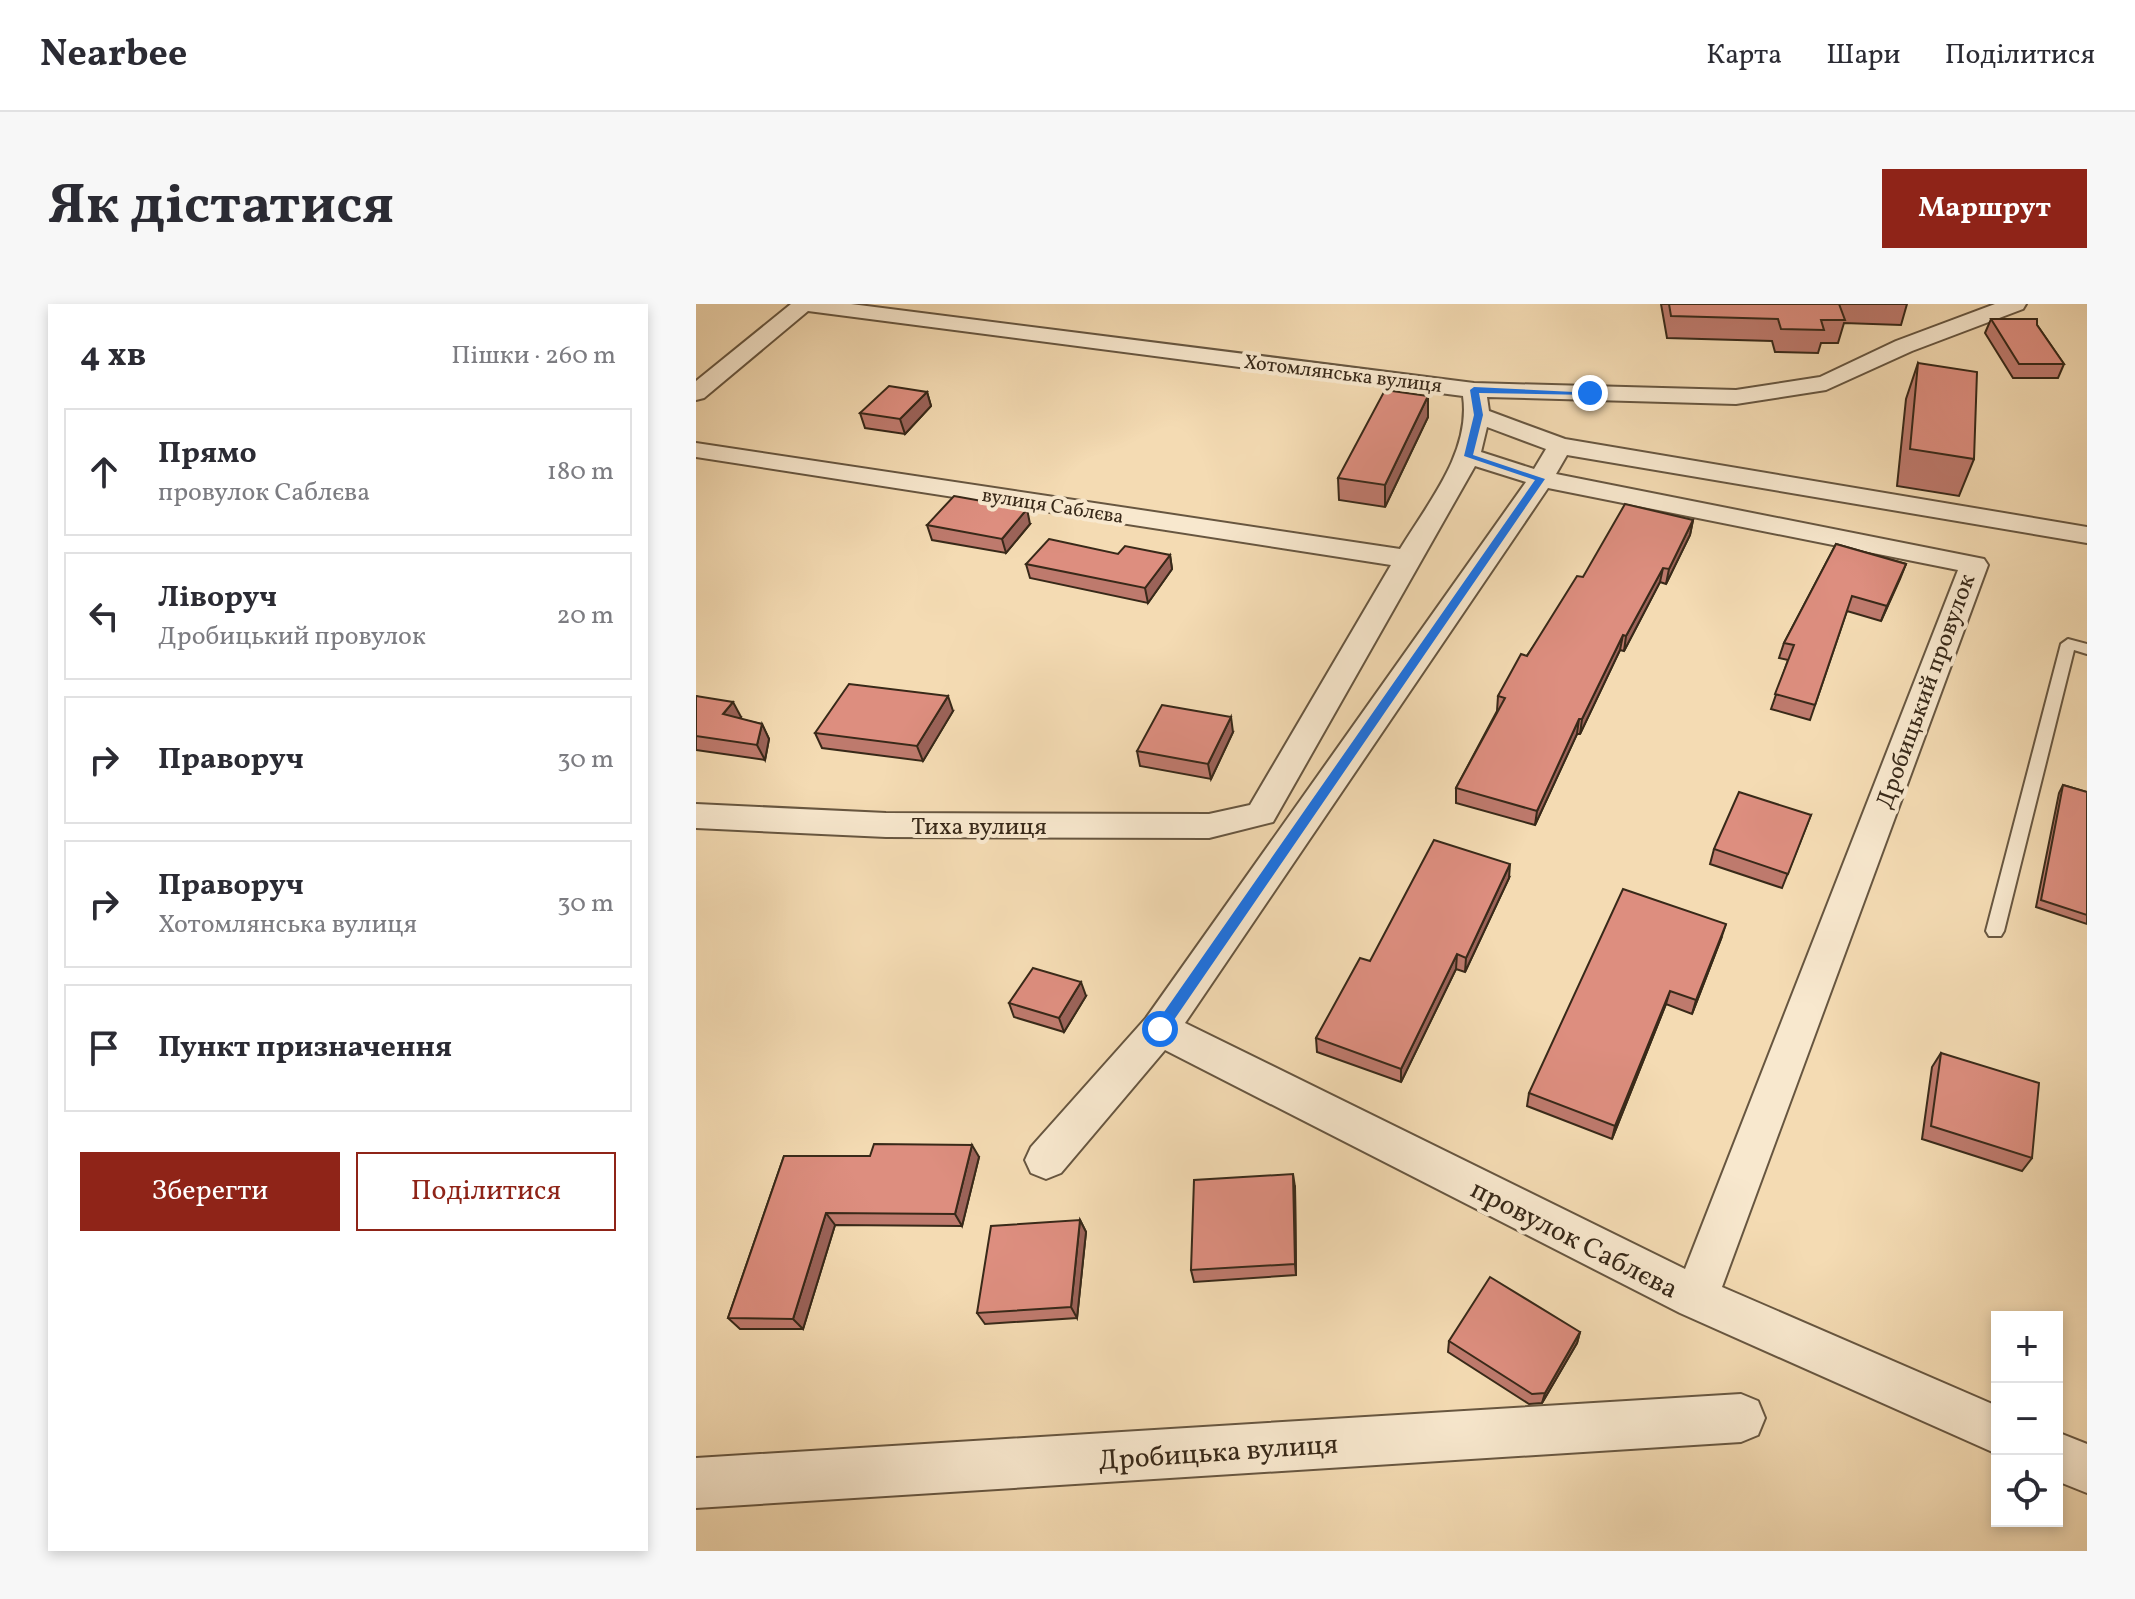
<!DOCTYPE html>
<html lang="uk">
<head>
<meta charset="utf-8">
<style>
	:root { --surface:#fff; --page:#f7f7f7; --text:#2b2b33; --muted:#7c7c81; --line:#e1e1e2; --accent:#8f2418 }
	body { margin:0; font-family:Vollkorn,serif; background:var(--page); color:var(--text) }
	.controls { position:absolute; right:24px; bottom:24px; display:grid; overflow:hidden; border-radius:0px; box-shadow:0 4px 12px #0003 }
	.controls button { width:72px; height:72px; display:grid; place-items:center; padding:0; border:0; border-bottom:2px solid var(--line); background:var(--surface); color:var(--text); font:40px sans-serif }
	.stop { position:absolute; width:24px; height:24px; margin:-18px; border:6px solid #1a73e8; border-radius:50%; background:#fff }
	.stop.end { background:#1a73e8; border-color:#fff; box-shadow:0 2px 8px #0008 }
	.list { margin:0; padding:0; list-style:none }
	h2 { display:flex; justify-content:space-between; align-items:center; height:104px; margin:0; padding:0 32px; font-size:34px }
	h2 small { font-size:26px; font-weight:400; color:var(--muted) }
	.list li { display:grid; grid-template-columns:52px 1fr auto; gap:24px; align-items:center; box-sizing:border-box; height:128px; margin:0 16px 16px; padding:0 16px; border:2px solid var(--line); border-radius:0px }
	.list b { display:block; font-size:30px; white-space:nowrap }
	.list p { margin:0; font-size:26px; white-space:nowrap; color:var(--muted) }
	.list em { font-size:26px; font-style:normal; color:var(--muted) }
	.actions { display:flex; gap:16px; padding:24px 32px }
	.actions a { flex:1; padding:18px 0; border:2px solid var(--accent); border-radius:0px; text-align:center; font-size:28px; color:var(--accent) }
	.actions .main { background:var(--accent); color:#fff }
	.icon { flex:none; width:44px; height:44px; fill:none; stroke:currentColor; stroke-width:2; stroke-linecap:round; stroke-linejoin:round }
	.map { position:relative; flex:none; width:1391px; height:1247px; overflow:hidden; border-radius:0px }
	header { display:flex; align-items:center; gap:48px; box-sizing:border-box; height:112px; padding:0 40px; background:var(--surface); border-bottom:2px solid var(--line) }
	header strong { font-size:38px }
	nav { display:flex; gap:44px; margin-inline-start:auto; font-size:28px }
	.intro { display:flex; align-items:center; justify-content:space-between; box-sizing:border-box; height:192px; padding:0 48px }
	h1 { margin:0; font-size:56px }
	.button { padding:20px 36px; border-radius:0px; background:var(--accent); color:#fff; font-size:28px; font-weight:700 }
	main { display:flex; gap:48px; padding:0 48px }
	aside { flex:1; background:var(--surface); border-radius:0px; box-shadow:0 4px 12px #0003 }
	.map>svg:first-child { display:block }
</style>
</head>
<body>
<header>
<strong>Nearbee</strong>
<nav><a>Карта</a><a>Шари</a><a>Поділитися</a></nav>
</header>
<div class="intro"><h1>Як дістатися</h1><a class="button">Маршрут</a></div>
<main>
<aside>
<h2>4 хв<small>Пішки · 260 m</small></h2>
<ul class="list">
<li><svg class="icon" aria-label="ahead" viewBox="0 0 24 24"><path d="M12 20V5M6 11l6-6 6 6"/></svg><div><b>Прямо</b><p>провулок Саблєва</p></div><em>180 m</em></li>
<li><svg class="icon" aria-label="left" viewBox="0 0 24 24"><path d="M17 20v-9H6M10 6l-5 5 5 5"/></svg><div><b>Ліворуч</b><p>Дробицький провулок</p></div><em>20 m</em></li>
<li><svg class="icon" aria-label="right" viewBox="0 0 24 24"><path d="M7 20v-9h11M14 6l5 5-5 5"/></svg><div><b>Праворуч</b></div><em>30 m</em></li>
<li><svg class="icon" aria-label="right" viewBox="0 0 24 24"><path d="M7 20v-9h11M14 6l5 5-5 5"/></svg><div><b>Праворуч</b><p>Хотомлянська вулиця</p></div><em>30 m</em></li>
<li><svg class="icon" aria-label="arrive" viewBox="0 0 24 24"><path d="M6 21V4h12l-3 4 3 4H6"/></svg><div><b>Пункт призначення</b></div></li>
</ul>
<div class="actions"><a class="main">Зберегти</a><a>Поділитися</a></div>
</aside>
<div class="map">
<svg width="1391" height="1247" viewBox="0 0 1391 1247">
	<rect width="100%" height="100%" fill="#f4dbb3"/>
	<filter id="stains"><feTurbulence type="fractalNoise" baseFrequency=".0025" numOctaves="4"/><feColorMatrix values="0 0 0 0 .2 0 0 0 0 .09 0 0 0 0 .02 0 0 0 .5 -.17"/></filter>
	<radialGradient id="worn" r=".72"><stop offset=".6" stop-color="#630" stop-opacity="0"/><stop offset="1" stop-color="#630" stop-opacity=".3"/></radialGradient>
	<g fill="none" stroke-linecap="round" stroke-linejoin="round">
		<g stroke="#675640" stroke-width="4">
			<polygon id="service" points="1372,335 1391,340 1391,350 1378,346 1308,627 1305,632 1293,632 1290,627 1365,340"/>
		</g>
		<g stroke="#675640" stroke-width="4">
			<g id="minor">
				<path d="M95 0H155L778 79 1040 86 1124 73 1200 37 1299 0H1330L1327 5 1216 47 1130 86 1040 100 791 93 793 107 869 135 1391 223V239L871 151 860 170 1278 253 1288 255 1292 261 1026 983 1301 1102V1150L984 1009 469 746 365 869 350 875 335 869 329 856 335 843 450 714 830 178 779 162 577 518 513 534 190 533 0 524V500L190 509 513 510 554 501 695 261 0 153V139L704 245C732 199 775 148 767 92L112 7 8 94 0 96V77ZM791 123 850 145 838 165 785 148ZM852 184 1262 266 989 965 489 719Z"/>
				<polygon points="1045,1090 1062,1097 1069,1114 1062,1131 1045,1138 0,1204 0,1154"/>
				<polygon points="1361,1128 1391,1140 1391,1189 1361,1177"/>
			</g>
		</g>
		<use href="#service" fill="#f8e8ce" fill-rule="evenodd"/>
		<use href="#minor" fill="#f8e8ce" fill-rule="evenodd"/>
	</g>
	<g fill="#be7a6d" stroke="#382919" stroke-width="2">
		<polygon points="965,0 1211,0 1205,21 1148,19 1142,39 1125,39 1122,49 1079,48 1076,37 971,34"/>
		<polygon points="1295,15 1341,21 1368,60 1362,74 1317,74 1289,29"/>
		<polygon points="1222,59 1278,155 1263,192 1201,182 1210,95"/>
		<polygon points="231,88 235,102 209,130 169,124 164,109"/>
		<polygon points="732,92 732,113 689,203 643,196 642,174"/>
		<polygon points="997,216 994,231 970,280 964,278 928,347 924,346 884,430 881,430 839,521 760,499 760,484 801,407 802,392 887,273"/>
		<polygon points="334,220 310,249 236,236 231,221"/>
		<polygon points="1140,240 1210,260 1185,317 1151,307 1114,416 1075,405 1092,356 1083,354 1088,339"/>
		<polygon points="422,250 474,251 476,265 452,299 334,274 330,260"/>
		<polygon points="0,392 45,413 43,415 66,420 73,435 69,456 0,446"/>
		<polygon points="257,407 227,457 126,444 119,429"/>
		<polygon points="537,428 515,475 444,462 441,447"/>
		<polygon points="1367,481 1391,488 1391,620 1340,603 1363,489"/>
		<polygon points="1115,511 1086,584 1014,560 1018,545"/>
		<polygon points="813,574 769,668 760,665 705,778 621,748 620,734 674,657"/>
		<polygon points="1025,635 996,710 970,700 916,835 831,802 833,789"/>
		<polygon points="390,692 368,728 318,713 313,699"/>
		<polygon points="1245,749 1336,854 1326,867 1226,835 1236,763"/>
		<polygon points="88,852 283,853 266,922 139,921 107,1025 44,1025 32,1014"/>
		<polygon points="599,883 600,971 498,978 495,966"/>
		<polygon points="384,916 390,928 381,1014 289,1020 281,1009"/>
		<polygon points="884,1028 881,1039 846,1099 833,1100 752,1048 753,1037"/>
	</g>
	<g fill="#9b6359" stroke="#382919" stroke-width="2">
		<polygon points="231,88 235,102 209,130 204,115"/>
		<polygon points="732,92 732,113 689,203 689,181"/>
		<polygon points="331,205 334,220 310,249 306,235"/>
		<polygon points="997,216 994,231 970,280 973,265"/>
		<polygon points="474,251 476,265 452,299 449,284"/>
		<polygon points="1210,260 1204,275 1185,317 1191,302"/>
		<polygon points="967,264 964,278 928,347 930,332"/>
		<polygon points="927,331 924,346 884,430 886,415"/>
		<polygon points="252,392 257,407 227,457 221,442"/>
		<polygon points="37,398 45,413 35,425 27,410"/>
		<polygon points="535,413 537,428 515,475 512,460"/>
		<polygon points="883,415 881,430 839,521 841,507"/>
		<polygon points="66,420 73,435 69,456 61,441"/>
		<polygon points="814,560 813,574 769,668 770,654"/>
		<polygon points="1030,620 1025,635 996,710 1000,696"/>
		<polygon points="761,650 760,665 705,778 705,765"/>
		<polygon points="385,678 390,692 368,728 363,714"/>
		<polygon points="974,687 970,700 916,835 919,822"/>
		<polygon points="276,841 283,853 266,922 259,910"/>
		<polygon points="597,870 599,883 600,971 599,960"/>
		<polygon points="130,909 139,921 107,1025 97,1015"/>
		<polygon points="384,916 390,928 381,1014 375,1003"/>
		<polygon points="884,1028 881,1039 846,1099 849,1089"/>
	</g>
	<g fill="#dd8e7f" stroke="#382919" stroke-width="2">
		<polygon points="973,0 1143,0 1149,16 1125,16 1128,26 1085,25 1082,15 975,12"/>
		<polygon points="1295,15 1341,15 1341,21 1368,60 1323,60"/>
		<polygon points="1222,59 1281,68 1278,155 1214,145"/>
		<polygon points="193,82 231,88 204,115 164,109"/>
		<polygon points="689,86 732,92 689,181 642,174"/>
		<polygon points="258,192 331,205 306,235 231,221"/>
		<polygon points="929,200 997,216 973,265 967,264 930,332 927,331 886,415 883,415 841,507 760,484 809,394 802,392 825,350 831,352 881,272 887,273"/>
		<polygon points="353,235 422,250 429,242 474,251 449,284 330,260"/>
		<polygon points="1140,240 1210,260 1191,302 1156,292 1119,401 1079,390 1098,341 1088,339"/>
		<polygon points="153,380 252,392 221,442 119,429"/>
		<polygon points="0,392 37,398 27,410 66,420 61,441 0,432"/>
		<polygon points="466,401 535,413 512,460 441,447"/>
		<polygon points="1367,481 1391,488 1391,611 1345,596"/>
		<polygon points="1043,488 1115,511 1092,570 1018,545"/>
		<polygon points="738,536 814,560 770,654 761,650 705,765 620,734 664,654 674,657"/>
		<polygon points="927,585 1030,620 1000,696 974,687 919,822 833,789"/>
		<polygon points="337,664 385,678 363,714 313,699"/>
		<polygon points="1245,749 1343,779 1336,854 1235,822"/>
		<polygon points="178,840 276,841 259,910 130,909 97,1015 32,1014 88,852 174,852"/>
		<polygon points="597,870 599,960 495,966 498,876"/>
		<polygon points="384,916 375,1003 281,1009 295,922"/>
		<polygon points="794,973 884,1028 849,1089 836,1090 753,1037"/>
	</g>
	<polygon fill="#1a73e8" points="778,83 898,89 894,91 783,89 787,111 777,151 849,175 469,729 459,729 459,721 839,176 768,152 778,111 774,86"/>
	<g text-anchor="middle" stroke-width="8" stroke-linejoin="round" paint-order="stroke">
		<g font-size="20" fill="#382919" stroke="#f8e8ce">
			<text transform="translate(647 69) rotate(7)" y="7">Хотомлянська вулиця</text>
			<text transform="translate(357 201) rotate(9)" y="7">вулиця Саблєва</text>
		</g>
		<g font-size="24" fill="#382919" stroke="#f8e8ce">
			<text transform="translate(1229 387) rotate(-70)" y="8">Дробицький провулок</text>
			<text x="283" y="530">Тиха вулиця</text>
		</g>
		<g font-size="28" fill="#382919" stroke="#f8e8ce">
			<text transform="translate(879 934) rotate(27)" y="10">провулок Саблєва</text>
			<text transform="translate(522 1147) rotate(-4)" y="10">Дробицька вулиця</text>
		</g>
	</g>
	<rect width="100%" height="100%" filter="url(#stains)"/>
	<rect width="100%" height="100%" fill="url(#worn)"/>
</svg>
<div class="controls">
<button>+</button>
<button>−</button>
<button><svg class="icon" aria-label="locate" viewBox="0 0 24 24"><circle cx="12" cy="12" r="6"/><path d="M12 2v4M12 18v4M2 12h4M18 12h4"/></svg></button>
</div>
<div class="stop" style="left:464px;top:725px"></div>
<div class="stop end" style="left:894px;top:89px"></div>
</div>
</main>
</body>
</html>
